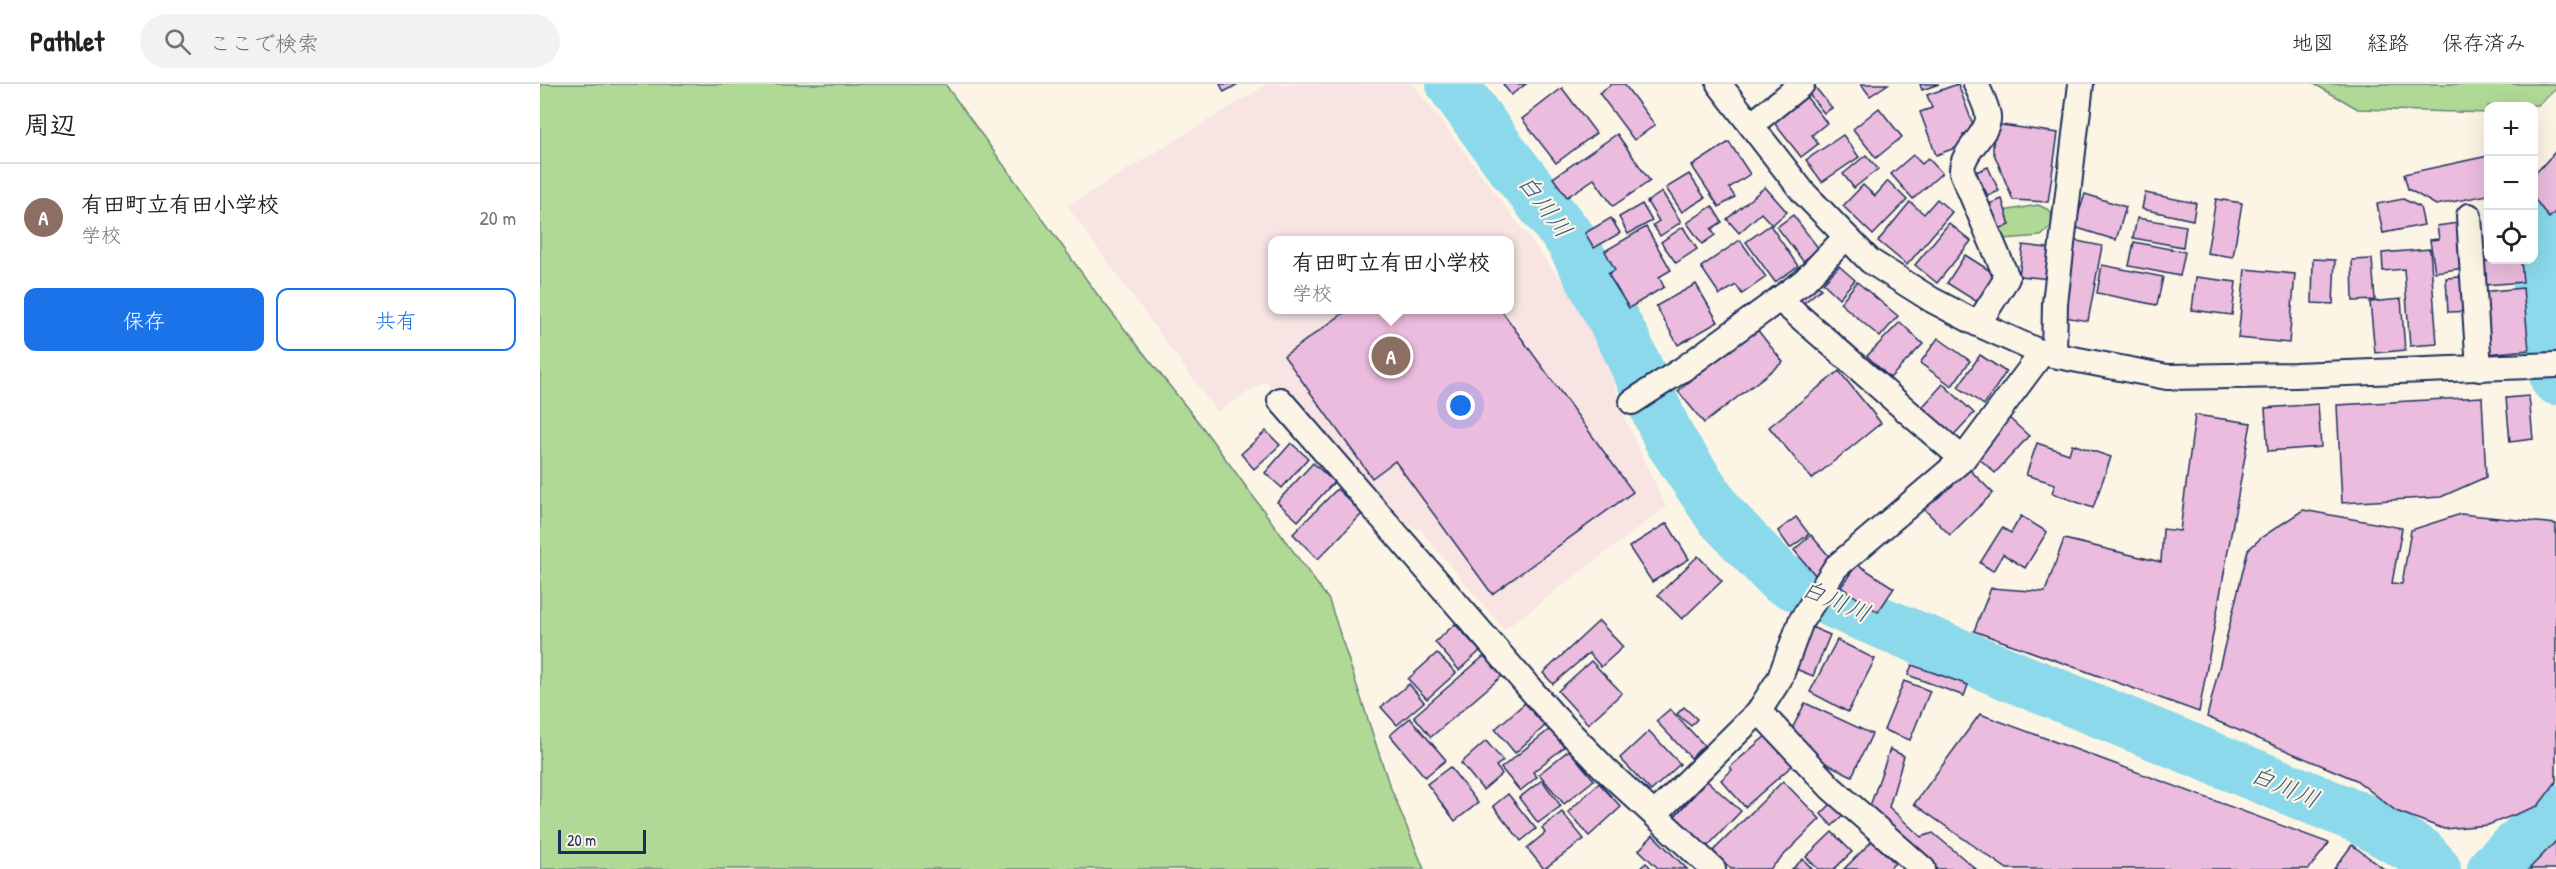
<!DOCTYPE html>
<html lang="ja">
<head>
<meta charset="utf-8">
<style>
	:root { --surface:#fff; --page:#f2f2f2; --text:#222; --muted:#767676; --line:#e0e0e0; --accent:#1a73e8 }
	body { margin:0; font-family:"Patrick Hand","Klee One",sans-serif; background:var(--page); color:var(--text) }
	.controls { position:absolute; right:18px; top:18px; display:grid; overflow:hidden; border-radius:12px; box-shadow:0 6px 24px #0002 }
	.controls button { width:54px; height:54px; display:grid; place-items:center; padding:0; border:0; border-bottom:2px solid var(--line); background:var(--surface); color:var(--text); font:30px sans-serif }
	.scale { position:absolute; left:18px; bottom:15px; width:88px; box-sizing:border-box; padding-left:6px; border:3px solid #1b2f5e; border-top:0; font-size:16px; line-height:21px; white-space:nowrap; color:#1b2f5e; -webkit-text-stroke:4px #fcf5e5; paint-order:stroke }
	.you { position:absolute; left:921px; top:322px; width:21px; height:21px; margin:-15px; border:4px solid #fff; border-radius:50%; background:#1a73e8; box-shadow:0 0 0 9px #1a73e833 }
	.badge { display:grid; place-items:center; width:39px; height:39px; border-radius:50%; background:var(--accent); color:#fff; font-size:20px; font-weight:700 }
	.pin { position:absolute; translate:-50% -50%; border:3px solid #fff; box-shadow:0 2px 6px #0006 }
	.popup { position:absolute; left:728px; top:152px; width:246px; height:78px; box-sizing:border-box; display:grid; place-content:center; border-radius:12px; background:var(--surface); filter:drop-shadow(0 2px 4px #0005); font-size:20px; white-space:nowrap; color:var(--muted) }
	.popup b { font-size:22px; color:var(--text) }
	.popup::after { content:''; position:absolute; left:50%; top:100%; margin-left:-12px; border:12px solid transparent; border-top-color:var(--surface) }
	.list { margin:0; padding:0; list-style:none }
	h2 { display:flex; justify-content:space-between; align-items:center; height:78px; margin:0; padding:0 24px; font-size:26px }
	h2 small { font-size:20px; font-weight:400; color:var(--muted) }
	.list li { display:grid; grid-template-columns:39px 1fr auto; gap:18px; align-items:center; box-sizing:border-box; height:108px; padding:0 24px; border-top:2px solid var(--line) }
	.list b { display:block; font-size:22px; white-space:nowrap }
	.list p { margin:0; font-size:20px; white-space:nowrap; color:var(--muted) }
	.list em { font-size:20px; font-style:normal; color:var(--muted) }
	.actions { display:flex; gap:12px; padding:18px 24px }
	.actions a { flex:1; padding:14px 0; border:2px solid var(--accent); border-radius:12px; text-align:center; font-size:21px; color:var(--accent) }
	.actions .main { background:var(--accent); color:#fff }
	.icon { flex:none; width:33px; height:33px; fill:none; stroke:currentColor; stroke-width:2; stroke-linecap:round; stroke-linejoin:round }
	.map { position:relative; flex:none; width:2016px; height:785px; overflow:hidden }
	header { display:flex; align-items:center; gap:36px; box-sizing:border-box; height:84px; padding:0 30px; background:var(--surface); border-bottom:2px solid var(--line) }
	header strong { font-size:28px }
	nav { display:flex; gap:33px; margin-inline-start:auto; font-size:21px }
	.search { width:420px; height:54px; background:var(--page); display:flex; align-items:center; gap:15px; box-sizing:border-box; padding:0 21px; border-radius:33px; color:var(--muted); font-size:22px }
	main { display:flex }
	aside { flex:1; background:var(--surface) }
	.map>svg:first-child { display:block }
</style>
</head>
<body>
<header>
<strong>Pathlet</strong>
<div class="search"><svg class="icon" aria-label="search" viewBox="0 0 24 24"><circle cx="10" cy="10" r="6"/><path d="M15 15l6 6"/></svg>ここで検索</div>
<nav><a>地図</a><a>経路</a><a>保存済み</a></nav>
</header>
<main>
<aside>
<h2>周辺<small></small></h2>
<ul class="list">
<li><span class="badge" style="background:#8d6e63">A</span><div><b>有田町立有田小学校</b><p>学校</p></div><em>20 m</em></li>
</ul>
<div class="actions"><a class="main">保存</a><a>共有</a></div>
</aside>
<div class="map">
<svg width="2016" height="785" viewBox="0 0 2016 785">
	<rect width="100%" height="100%" fill="#fcf5e5"/>
	<filter id="ink" filterUnits="userSpaceOnUse"><feTurbulence type="fractalNoise" baseFrequency=".0167" numOctaves="2"/><feDisplacementMap in="SourceGraphic" scale="12" xChannelSelector="R" yChannelSelector="G"/><feConvolveMatrix kernelMatrix="1 2 1 2 8 2 1 2 1" color-interpolation-filters="sRGB"/></filter>
	<g filter="url(#ink)">
		<path fill="#f7e4e3" fill-rule="evenodd" d="M728 0H873L1060 248 1083 331 1126 423 964 546 881 446 835 425 726 297 677 328 527 122ZM732 156H970V226H732Z"/>
		<g fill="#b0d995" stroke="#66847a" stroke-width="1.5">
			<polygon points="0,0 405,0 557,210 663,344 789,516 848,697 884,785 0,785"/>
			<polygon points="1774,0 2016,0 2016,5 1998,21 1948,22 1948,29 1818,25"/>
			<polygon points="1498,121 1511,127 1512,142 1501,152 1452,156 1463,127"/>
		</g>
		<g fill="none" stroke-linecap="round" stroke-linejoin="round">
			<g stroke="#8bd9ea" stroke-width="52">
				<polyline points="912,0 969,78 1031,156 1086,260 1130,356 1180,431 1240,494 1315,528 1820,734 1881,769 1895,785"/>
				<polyline points="1994,166 2016,115"/>
				<polyline points="1994,173 2016,295"/>
				<polyline points="1953,785 2016,726"/>
			</g>
		</g>
		<g fill="#ebbcde" stroke="#1b2f5e" stroke-width="1.5">
			<polygon points="680,0 698,0 684,8"/>
			<polygon points="963,0 986,0 971,11"/>
			<polygon points="1072,0 1084,0 1115,41 1094,56 1059,9"/>
			<polygon points="1321,0 1348,0 1330,12"/>
			<polygon points="1380,0 1399,0 1382,6"/>
			<polygon points="1418,0 1435,46 1423,51 1426,60 1396,71 1380,28 1392,24 1387,11"/>
			<polygon points="1275,3 1292,24 1284,29 1268,9"/>
			<polygon points="1022,4 1056,49 1016,79 982,35"/>
			<polygon points="1264,10 1287,39 1272,51 1278,60 1261,73 1231,35"/>
			<polygon points="1339,24 1362,53 1336,74 1313,45"/>
			<polygon points="1454,40 1518,49 1508,118 1473,116 1453,67"/>
			<polygon points="1077,50 1110,97 1073,122 1054,95 1027,113 1013,94"/>
			<polygon points="1303,51 1319,73 1282,98 1266,76"/>
			<polygon points="1189,58 1210,90 1189,104 1195,113 1179,123 1152,82"/>
			<polygon points="2016,67 2016,127 2009,134 1994,114 1994,91"/>
			<polygon points="1326,71 1338,85 1314,104 1303,90"/>
			<polygon points="1373,71 1382,80 1388,74 1402,89 1373,115 1351,90"/>
			<polygon points="1948,72 1948,111 1896,121 1868,105 1864,90"/>
			<polygon points="1448,83 1459,107 1448,112 1436,88"/>
			<polygon points="1149,90 1165,114 1142,128 1126,104"/>
			<polygon points="1348,97 1367,116 1333,151 1303,122 1323,101 1335,112"/>
			<polygon points="1225,103 1247,128 1232,141 1221,129 1199,149 1187,135"/>
			<polygon points="1122,108 1141,138 1120,152 1113,141 1119,137 1107,118"/>
			<polygon points="1605,109 1656,119 1653,136 1602,125"/>
			<polygon points="1545,110 1586,123 1576,156 1534,143"/>
			<polygon points="1397,115 1412,128 1367,181 1338,157 1370,118 1384,130"/>
			<polygon points="1462,115 1470,141 1458,145 1449,120"/>
			<polygon points="1676,115 1702,119 1693,173 1667,169"/>
			<polygon points="1863,115 1880,123 1884,141 1843,149 1837,120"/>
			<polygon points="1102,120 1112,137 1088,150 1079,133"/>
			<polygon points="1172,122 1182,138 1171,145 1175,151 1162,160 1147,139"/>
			<polygon points="1253,131 1279,165 1263,177 1237,143"/>
			<polygon points="1071,134 1080,149 1054,164 1045,149"/>
			<polygon points="1597,134 1646,142 1643,163 1593,154"/>
			<polygon points="1409,139 1431,157 1397,199 1375,181"/>
			<polygon points="1918,139 1925,184 1895,188 1890,156 1899,155 1897,142"/>
			<polygon points="1230,141 1258,182 1235,198 1206,158"/>
			<polygon points="1106,143 1131,186 1119,193 1124,203 1089,224 1068,190 1075,186 1065,167"/>
			<polygon points="1143,143 1157,165 1136,179 1121,158"/>
			<polygon points="1200,156 1226,193 1202,210 1196,201 1180,211 1161,183"/>
			<polygon points="1532,156 1562,162 1548,237 1518,232"/>
			<polygon points="1594,158 1645,168 1640,192 1589,182"/>
			<polygon points="1483,161 1515,165 1511,195 1479,192"/>
			<polygon points="1890,165 1897,260 1870,262 1864,185 1843,187 1842,169"/>
			<polygon points="1425,171 1460,193 1442,221 1407,199"/>
			<polygon points="1773,175 1795,176 1793,220 1772,219"/>
			<polygon points="1832,175 1835,216 1813,217 1812,176"/>
			<polygon points="1981,176 1983,198 1945,201 1943,177"/>
			<polygon points="1562,181 1623,193 1617,221 1557,209"/>
			<polygon points="1299,182 1315,196 1299,214 1283,199"/>
			<polygon points="1705,185 1755,190 1749,259 1698,254"/>
			<polygon points="1934,192 1935,227 1908,228 1906,194"/>
			<polygon points="1656,193 1696,198 1692,231 1652,226"/>
			<polygon points="1274,197 1281,205 1260,222 1253,215"/>
			<polygon points="1317,198 1358,232 1340,253 1300,219"/>
			<polygon points="1156,200 1178,238 1138,261 1116,222"/>
			<polygon points="1983,204 1989,266 1946,270 1940,208"/>
			<polygon points="1861,215 1865,266 1835,269 1830,218"/>
			<polygon points="808,226 961,226 1093,408 952,510 855,377 832,394 744,272"/>
			<polygon points="1360,238 1383,260 1350,294 1327,272"/>
			<polygon points="1216,244 1243,278 1164,339 1138,307"/>
			<polygon points="1398,254 1430,277 1412,302 1380,279"/>
			<polygon points="1440,271 1466,288 1444,321 1418,303"/>
			<polygon points="1299,287 1341,339 1272,395 1229,343"/>
			<polygon points="1403,300 1434,329 1409,356 1378,328"/>
			<polygon points="1989,312 1993,355 1970,358 1966,314"/>
			<polygon points="1942,313 1946,393 1901,413 1802,419 1797,321"/>
			<polygon points="1778,320 1781,363 1728,367 1725,324"/>
			<polygon points="1655,331 1711,339 1659,628 1434,547 1451,504 1505,508 1524,455 1621,478 1623,445 1640,447"/>
			<polygon points="1468,333 1489,352 1455,389 1433,369"/>
			<polygon points="726,347 740,361 714,385 701,370"/>
			<polygon points="751,359 768,374 742,404 725,389"/>
			<polygon points="1497,359 1529,370 1532,360 1571,373 1553,424 1512,409 1515,400 1486,391"/>
			<polygon points="773,379 794,398 758,437 737,418"/>
			<polygon points="1424,380 1453,409 1410,451 1382,423"/>
			<polygon points="797,405 823,429 778,475 753,450"/>
			<polygon points="1763,426 1862,444 1852,499 1862,500 1871,446 1921,430 2016,440 2016,698 1998,722 1948,741 1904,745 1856,727 1816,696 1667,633 1708,466 1722,453"/>
			<polygon points="1481,432 1507,448 1485,484 1463,470 1453,487 1440,479 1462,444 1471,449"/>
			<polygon points="1256,433 1269,450 1250,464 1238,447"/>
			<polygon points="1127,439 1149,475 1112,498 1089,463"/>
			<polygon points="1271,451 1293,477 1276,492 1254,466"/>
			<polygon points="1158,472 1182,497 1142,535 1118,511"/>
			<polygon points="1317,480 1354,504 1338,528 1301,503"/>
			<polygon points="1059,537 1083,563 1061,583 1049,569 1013,600 1003,589"/>
			<polygon points="915,540 940,567 919,586 895,558"/>
			<polygon points="1269,542 1290,551 1273,592 1251,583"/>
			<polygon points="1297,556 1335,575 1308,628 1270,608"/>
			<polygon points="897,569 916,589 887,615 868,595"/>
			<polygon points="944,572 962,592 891,653 874,632"/>
			<polygon points="1051,577 1082,609 1048,640 1018,607"/>
			<polygon points="1372,581 1428,601 1424,612 1368,591"/>
			<polygon points="1364,597 1390,607 1370,656 1344,646"/>
			<polygon points="869,600 884,618 857,641 841,623"/>
			<polygon points="985,619 1005,642 975,669 955,645"/>
			<polygon points="1265,619 1332,650 1312,692 1259,666 1249,651"/>
			<polygon points="1144,623 1157,635 1151,642 1137,630"/>
			<polygon points="1130,625 1164,661 1151,674 1116,637"/>
			<polygon points="1440,630 1789,759 1769,785 1467,785 1374,720"/>
			<polygon points="870,634 906,676 885,693 850,651"/>
			<polygon points="1010,645 1024,663 993,688 997,693 980,707 961,684"/>
			<polygon points="1109,647 1140,680 1111,707 1080,674"/>
			<polygon points="1228,650 1254,680 1205,723 1181,696 1192,686 1190,683"/>
			<polygon points="946,657 963,677 956,682 962,690 943,706 921,679"/>
			<polygon points="1350,665 1364,672 1349,723 1381,753 1393,749 1436,785 1396,785 1330,722"/>
			<polygon points="1029,666 1054,696 1024,720 999,690"/>
			<polygon points="910,683 938,719 915,737 887,700"/>
			<polygon points="1002,696 1021,722 998,739 979,714"/>
			<polygon points="1167,697 1201,727 1166,764 1133,734"/>
			<polygon points="1243,697 1280,735 1230,785 1191,785 1173,767"/>
			<polygon points="1059,699 1081,723 1049,752 1028,728"/>
			<polygon points="968,710 996,745 981,757 953,722"/>
			<polygon points="1293,718 1305,730 1292,742 1281,730"/>
			<polygon points="1022,728 1044,755 1004,785 987,764 1005,749 1002,744"/>
			<polygon points="1292,748 1312,768 1294,785 1278,785 1266,773"/>
			<polygon points="1113,751 1147,785 1119,785 1099,766"/>
			<polygon points="1332,757 1355,779 1349,785 1304,785"/>
			<polygon points="2016,757 2016,785 1989,785"/>
			<polygon points="1812,761 1844,785 1794,785"/>
			<polygon points="1263,775 1272,785 1252,785"/>
			<polygon points="1106,779 1112,785 1099,785"/>
		</g>
		<g fill="none" stroke-linecap="round" stroke-linejoin="round">
			<g stroke="#1b2f5e" stroke-width="28">
				<g id="street">
					<polyline points="1179,0 1263,108 1330,177 1392,216 1438,240 1502,269 1627,293 1755,291 2016,281"/>
					<path d="M1436 0C1440 10 1447 22 1448 32 1450 50 1421 66 1422 88L1467 194 1438 240"/>
					<polyline points="1211,41 1262,0"/>
					<polyline points="1929,132 1939,285"/>
					<path d="M1239 215C1301 268 1361 323 1423 375"/>
					<polyline points="1514,271 1515,219 1541,0"/>
					<polyline points="740,316 1012,630 1066,686 1173,785"/>
					<polyline points="1092,318 1143,285 1264,197 1306,153"/>
					<polyline points="1219,627 1291,704 1383,785"/>
					<polyline points="1115,730 1219,627 1240,594 1261,537 1296,483 1423,375 1502,269"/>
				</g>
			</g>
			<use href="#street" stroke="#fcf5e5" stroke-width="24"/>
		</g>
	</g>
	<g text-anchor="middle" stroke-width="4.5" stroke-linejoin="round" paint-order="stroke">
		<g font-size="24" font-style="italic" fill="#375a81" stroke="#fcf5e5">
			<text transform="translate(1005 122) rotate(53)" y="8">白川川</text>
			<text transform="translate(1296 517) rotate(23)" y="8">白川川</text>
			<text transform="translate(1745 703) rotate(23)" y="8">白川川</text>
		</g>
	</g>
</svg>
<div class="controls">
<button>+</button>
<button>−</button>
<button><svg class="icon" aria-label="locate" viewBox="0 0 24 24"><circle cx="12" cy="12" r="6"/><path d="M12 2v4M12 18v4M2 12h4M18 12h4"/></svg></button>
</div>
<div class="scale">20 m</div>
<div class="you"></div>
<div class="pin badge" style="left:851px;top:272px;background:#8d6e63">A</div>
<div class="popup"><b>有田町立有田小学校</b>学校</div>
</div>
</main>
</body>
</html>
